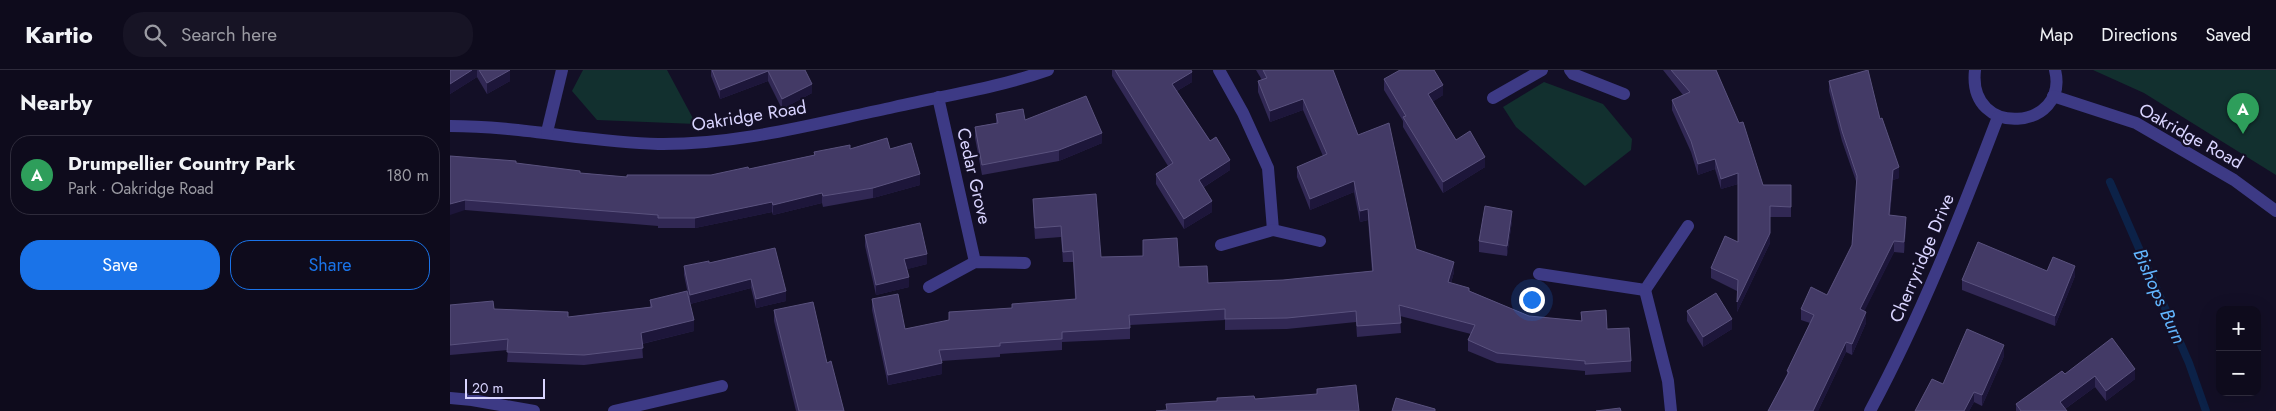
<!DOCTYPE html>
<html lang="en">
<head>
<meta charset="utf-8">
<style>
	:root { --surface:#0e0b1c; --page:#171425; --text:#f1f3f6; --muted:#9b9ba3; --line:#2e2b3b; --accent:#1a73e8 }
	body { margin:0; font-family:Jost,sans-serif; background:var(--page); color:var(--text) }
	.controls { position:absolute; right:15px; bottom:15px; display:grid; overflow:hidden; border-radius:10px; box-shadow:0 5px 20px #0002 }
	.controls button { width:45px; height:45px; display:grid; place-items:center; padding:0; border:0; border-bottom:1px solid var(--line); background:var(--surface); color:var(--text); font:25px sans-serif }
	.scale { position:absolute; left:15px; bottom:12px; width:80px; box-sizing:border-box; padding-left:5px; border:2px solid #d9d4ff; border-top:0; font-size:14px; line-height:18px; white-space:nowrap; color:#d9d4ff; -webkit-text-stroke:4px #130f26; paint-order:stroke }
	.you { position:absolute; left:1081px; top:229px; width:18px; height:18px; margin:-12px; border:4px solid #fff; border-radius:50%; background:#1a73e8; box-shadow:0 0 0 8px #1a73e833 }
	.badge { display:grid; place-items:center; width:32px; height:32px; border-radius:50%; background:var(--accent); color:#fff; font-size:16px; font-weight:700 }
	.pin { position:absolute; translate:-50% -41px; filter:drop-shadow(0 1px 2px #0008) }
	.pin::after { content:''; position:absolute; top:26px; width:18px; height:15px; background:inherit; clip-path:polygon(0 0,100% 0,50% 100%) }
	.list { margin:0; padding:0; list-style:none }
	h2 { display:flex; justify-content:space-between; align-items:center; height:65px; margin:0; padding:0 20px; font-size:21px }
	h2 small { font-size:16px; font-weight:400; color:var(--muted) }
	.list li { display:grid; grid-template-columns:32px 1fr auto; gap:15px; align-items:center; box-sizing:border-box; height:80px; margin:0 10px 10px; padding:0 10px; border:1px solid var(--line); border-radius:20px }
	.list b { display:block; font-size:19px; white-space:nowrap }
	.list p { margin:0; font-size:16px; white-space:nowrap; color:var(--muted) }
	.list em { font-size:16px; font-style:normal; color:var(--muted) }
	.actions { display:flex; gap:10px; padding:15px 20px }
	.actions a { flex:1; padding:11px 0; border:1px solid var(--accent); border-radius:20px; text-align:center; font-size:18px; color:var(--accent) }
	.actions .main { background:var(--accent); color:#fff }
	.icon { flex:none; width:28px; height:28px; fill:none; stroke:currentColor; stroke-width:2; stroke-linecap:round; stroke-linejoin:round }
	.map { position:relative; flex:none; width:1826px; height:341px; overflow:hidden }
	header { display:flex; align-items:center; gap:30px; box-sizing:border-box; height:70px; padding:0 25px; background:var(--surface); border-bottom:1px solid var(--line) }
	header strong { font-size:24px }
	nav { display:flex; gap:28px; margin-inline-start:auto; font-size:18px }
	.search { width:350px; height:45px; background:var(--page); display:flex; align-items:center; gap:12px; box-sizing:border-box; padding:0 18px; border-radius:20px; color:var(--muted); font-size:19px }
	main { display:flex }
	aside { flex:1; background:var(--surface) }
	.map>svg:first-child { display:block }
</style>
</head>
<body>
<header>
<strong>Kartio</strong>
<div class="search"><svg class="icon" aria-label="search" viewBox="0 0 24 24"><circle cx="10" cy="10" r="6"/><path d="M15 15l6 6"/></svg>Search here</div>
<nav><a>Map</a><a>Directions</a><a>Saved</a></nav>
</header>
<main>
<aside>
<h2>Nearby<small></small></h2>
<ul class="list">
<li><span class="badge" style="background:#2e9e5b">A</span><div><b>Drumpellier Country Park</b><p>Park · Oakridge Road</p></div><em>180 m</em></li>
</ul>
<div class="actions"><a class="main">Save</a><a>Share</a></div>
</aside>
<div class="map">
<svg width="1826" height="341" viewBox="0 0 1826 341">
	<rect width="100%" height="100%" fill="#130f26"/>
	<g fill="#12302f">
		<polygon points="133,0 217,0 246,54 147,50 122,21"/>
		<polygon points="1643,0 1826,0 1826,105 1694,23"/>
		<polygon points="1094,12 1153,34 1182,69 1181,80 1135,116 1066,57 1053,37"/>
	</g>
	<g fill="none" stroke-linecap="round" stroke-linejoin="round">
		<polyline stroke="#0c2248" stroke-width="8" points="1660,112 1739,293 1756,341"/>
		<g stroke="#3d3a85" stroke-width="12">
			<polyline points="769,0 793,43 818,98 823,160"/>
			<polyline points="1120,0 1123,4 1174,24"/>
			<path d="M1525 0C1517 70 1620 60 1605 0"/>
			<polyline points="1603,26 1686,53 1784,110 1826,141"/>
			<polyline points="488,27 525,192"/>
			<polyline points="1043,28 1092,0"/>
			<path d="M0 56C70 56 138 72 208 74 287 75 363 54 440 38 492 26 547 18 598 0"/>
			<polyline points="97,62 112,0"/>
			<polyline points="771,175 823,160 870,171"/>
			<polyline points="1089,204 1195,220 1238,156"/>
			<polyline points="479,217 525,192 575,193"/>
			<polyline points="1195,220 1218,311 1221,341"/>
			<polyline points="0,328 22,330 84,341"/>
			<polyline points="164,341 272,316"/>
			<path d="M1420 341C1471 246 1510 147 1548 47"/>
		</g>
	</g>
	<g fill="#312854">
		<polygon points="0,0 60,0 60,11 37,24 27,7 0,24"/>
		<polygon points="261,0 355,0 362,23 332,39 318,11 270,29 261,6"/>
		<polygon points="662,0 741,0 742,12 727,21 780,100 754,117 762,142 734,159 706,114 706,104 718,96 662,6"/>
		<polygon points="806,0 883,0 908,65 966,179 1004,202 1001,213 1079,246 1131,251 1131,242 1157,259 1181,291 1181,302 1135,305 1135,301 1047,293 1018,281 1018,270 1021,264 950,246 951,263 907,267 906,252 837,259 775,260 775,250 680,255 680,269 612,272 612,280 550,284 550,287 491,291 492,304 438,315 422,240 422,229 455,259 499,251 499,242 562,238 625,229 623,192 613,192 611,167 585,169 583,140 583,129 651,187 693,186 693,170 729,197 758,213 833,210 922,201 918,150 910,152 904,122 860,140 847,107 847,97 873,86 853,40 820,52 808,22 808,11 812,10"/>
		<polygon points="1213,0 1266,0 1313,115 1341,115 1341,147 1320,147 1320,173 1287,242 1287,221 1261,208 1261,198 1288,172 1288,114 1271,119 1265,99 1248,105 1241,82 1222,40 1222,30 1233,25"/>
		<polygon points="934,9 993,25 982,32 1006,70 1035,97 993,123 953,57 953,51 934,20"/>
		<polygon points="1379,11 1430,49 1449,108 1443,110 1440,145 1456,157 1454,183 1444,182 1414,241 1416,253 1402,285 1396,282 1368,341 1318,341 1337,304 1337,301 1360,253 1351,250 1351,239 1377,225 1402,175 1407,114 1392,71 1379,21"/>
		<polygon points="546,44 575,50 652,73 609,91 532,105 525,68 525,57 546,53"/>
		<polygon points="400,79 440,79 470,115 423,128 373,137 372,133 323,145 322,142 245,158 208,158 208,156 15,140 0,86 66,93 130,103 177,107 261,105 299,99 364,85 364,82"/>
		<polygon points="1062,151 1057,186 1029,182 1029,171"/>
		<polygon points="415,165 477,194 457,199 459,217 426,225 415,176"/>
		<polygon points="325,178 336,231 306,238 301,218 240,234 234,205 234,196 259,193"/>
		<polygon points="1597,201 1625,206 1605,256 1512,220 1512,210"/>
		<polygon points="200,230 244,261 192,274 193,288 134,295 57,292 58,280 0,285 0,235 118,247 200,237"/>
		<polygon points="324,240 377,293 394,341 346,341 324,251"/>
		<polygon points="1237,241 1282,259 1253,277 1237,251"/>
		<polygon points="1554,286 1532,336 1524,332 1519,341 1465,341 1493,314"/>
		<polygon points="1615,304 1685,309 1656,331 1645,317 1615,339 1617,341 1566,341 1566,334"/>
	</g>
	<g fill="#1d163a">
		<polygon points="22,0 27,0 27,7 0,24 0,14"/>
		<polygon points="60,0 60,11 37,24 37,13"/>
		<polygon points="318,1 318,11 270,29 270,20"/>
		<polygon points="742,2 742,12 722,24 722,14"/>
		<polygon points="362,14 362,23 332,39 332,29"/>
		<polygon points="993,15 993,25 978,35 978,24"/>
		<polygon points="853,29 853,40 820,52 820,41"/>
		<polygon points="652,63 652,73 609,91 609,80"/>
		<polygon points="1035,87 1035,97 993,123 993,112"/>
		<polygon points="1265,89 1265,99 1248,105 1248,94"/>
		<polygon points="780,90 780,100 749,120 749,110"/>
		<polygon points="1449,97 1449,108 1443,110 1439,156 1439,145 1443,100"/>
		<polygon points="1288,103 1288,114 1271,119 1271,109"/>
		<polygon points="470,104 470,115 423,128 423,118"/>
		<polygon points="904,111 904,122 860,140 860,129"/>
		<polygon points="372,123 372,133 323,145 323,135"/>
		<polygon points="15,130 15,140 0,145 0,134"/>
		<polygon points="762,131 762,142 734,159 734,149"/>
		<polygon points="322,132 322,142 245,158 245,148"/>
		<polygon points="1320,136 1320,173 1287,242 1287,232"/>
		<polygon points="918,139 918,150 910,152 910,141"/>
		<polygon points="1062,141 1062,151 1057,186 1057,176"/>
		<polygon points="1456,147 1456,157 1454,183 1454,172"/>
		<polygon points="1444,171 1444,182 1410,250 1410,239"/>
		<polygon points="477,184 477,194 454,200 454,189"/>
		<polygon points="1004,192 1004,202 998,223 998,212"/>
		<polygon points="1625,196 1625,206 1605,256 1605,246"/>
		<polygon points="459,207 459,217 426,225 426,215"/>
		<polygon points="301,209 301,218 240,234 240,225"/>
		<polygon points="336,221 336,231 306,238 306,229"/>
		<polygon points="1416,242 1416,253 1402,285 1402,274"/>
		<polygon points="1282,249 1282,259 1253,277 1253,267"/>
		<polygon points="244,250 244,261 191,274 191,263"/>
		<polygon points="1396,272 1396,282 1368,341 1363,341"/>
		<polygon points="1554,275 1554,286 1532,336 1532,325"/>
		<polygon points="492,293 492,304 438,315 438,305"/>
		<polygon points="1685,299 1685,309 1656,331 1656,321"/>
		<polygon points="1645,306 1645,317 1612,341 1610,332"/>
		<polygon points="1524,322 1524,332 1519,341 1514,341"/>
	</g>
	<g fill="#433a66" stroke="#5a527e">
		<polygon points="0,0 22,0 0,14"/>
		<polygon points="29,0 60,0 37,13"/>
		<polygon points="262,0 355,0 362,14 332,29 318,1 270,20"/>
		<polygon points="665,0 741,0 742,2 722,14 760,71 766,67 780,90 749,110 762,131 734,149 706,104 723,93"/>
		<polygon points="813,0 883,0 908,65 939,53 966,179 1004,192 998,212 1019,218 1019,221 1079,246 1132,251 1131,242 1156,240 1157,259 1179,258 1181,291 1135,294 1135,291 1047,283 1018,270 1025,255 949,235 951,253 907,256 906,241 837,248 775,249 775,239 679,245 680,258 612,262 612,269 550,273 550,276 489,280 492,293 438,305 422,229 448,224 455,259 499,250 499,242 562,238 562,234 626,229 623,181 613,182 611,156 585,158 583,129 646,124 651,187 693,186 693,170 727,168 729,197 757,196 758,213 833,210 923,201 918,139 910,141 904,111 860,129 847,97 877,84 853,29 820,41 808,11 817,8"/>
		<polygon points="950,0 984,0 993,15 978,24 1006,70 1020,61 1035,87 993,112 953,47 956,46 934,9"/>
		<polygon points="1221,0 1266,0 1289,53 1293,52 1313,115 1341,115 1341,137 1320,136 1320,163 1287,232 1288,210 1261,198 1275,166 1288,172 1288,103 1271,109 1265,89 1248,94 1241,71 1222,30 1240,22"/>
		<polygon points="1418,0 1430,49 1432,48 1449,97 1443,100 1439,145 1456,147 1454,172 1444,171 1410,239 1416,242 1402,274 1396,272 1363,341 1318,341 1339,302 1337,301 1364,245 1351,239 1361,217 1377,225 1402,175 1407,106 1392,61 1379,11"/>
		<polygon points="636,26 652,63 609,80 532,95 525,57 548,53 546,44 573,39 575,50"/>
		<polygon points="437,68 440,79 461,73 470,104 423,118 373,126 372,123 323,135 322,132 245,148 208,148 208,145 15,130 0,134 0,86 66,91 66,93 130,101 130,103 177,107 177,105 261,105 298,97 299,99 365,85 364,82 400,75 400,79"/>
		<polygon points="1035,136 1062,141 1057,176 1029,171"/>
		<polygon points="470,153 477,184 454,189 459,207 426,215 415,165"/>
		<polygon points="1528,172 1597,201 1603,187 1625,196 1605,246 1512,210"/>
		<polygon points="325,178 336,221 306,229 301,209 240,225 234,196 259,191 259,193"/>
		<polygon points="237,221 244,250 191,263 193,278 134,285 57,282 58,269 0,275 0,235 43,231 44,239 118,242 118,247 202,237 200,230"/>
		<polygon points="1266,223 1282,249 1253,267 1237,241"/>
		<polygon points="363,232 377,293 381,291 394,341 349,341 324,240"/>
		<polygon points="1517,259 1554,275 1532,325 1524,322 1514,341 1465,341 1482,309 1493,314"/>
		<polygon points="1662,268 1685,299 1656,321 1645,306 1610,332 1617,341 1571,341 1566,334 1612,301 1615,304"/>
		<polygon points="906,315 909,341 706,341 717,340 716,334 767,331 767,328 804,326 805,329 867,324 867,319"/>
		<polygon points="946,328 985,339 985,341 942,341"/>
		<polygon points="1170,338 1171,341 1146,341"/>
	</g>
	<g text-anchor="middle" stroke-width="4.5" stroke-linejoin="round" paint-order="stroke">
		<g font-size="18" fill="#d9d4ff" stroke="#130f26">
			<text transform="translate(299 46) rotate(-9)" y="6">Oakridge Road</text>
			<text transform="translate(1741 66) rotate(29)" y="6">Oakridge Road</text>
			<text transform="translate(524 106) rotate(77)" y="6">Cedar Grove</text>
			<text transform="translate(1472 188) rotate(-67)" y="6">Cherryridge Drive</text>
		</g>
		<g font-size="19" font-style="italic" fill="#62b6ff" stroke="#130f26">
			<text transform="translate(1710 226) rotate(66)" y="7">Bishops Burn</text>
		</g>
	</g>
</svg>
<div class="controls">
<button>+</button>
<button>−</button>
</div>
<div class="scale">20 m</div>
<div class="you"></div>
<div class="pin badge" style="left:1793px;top:64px;background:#2e9e5b">A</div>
</div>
</main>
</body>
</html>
